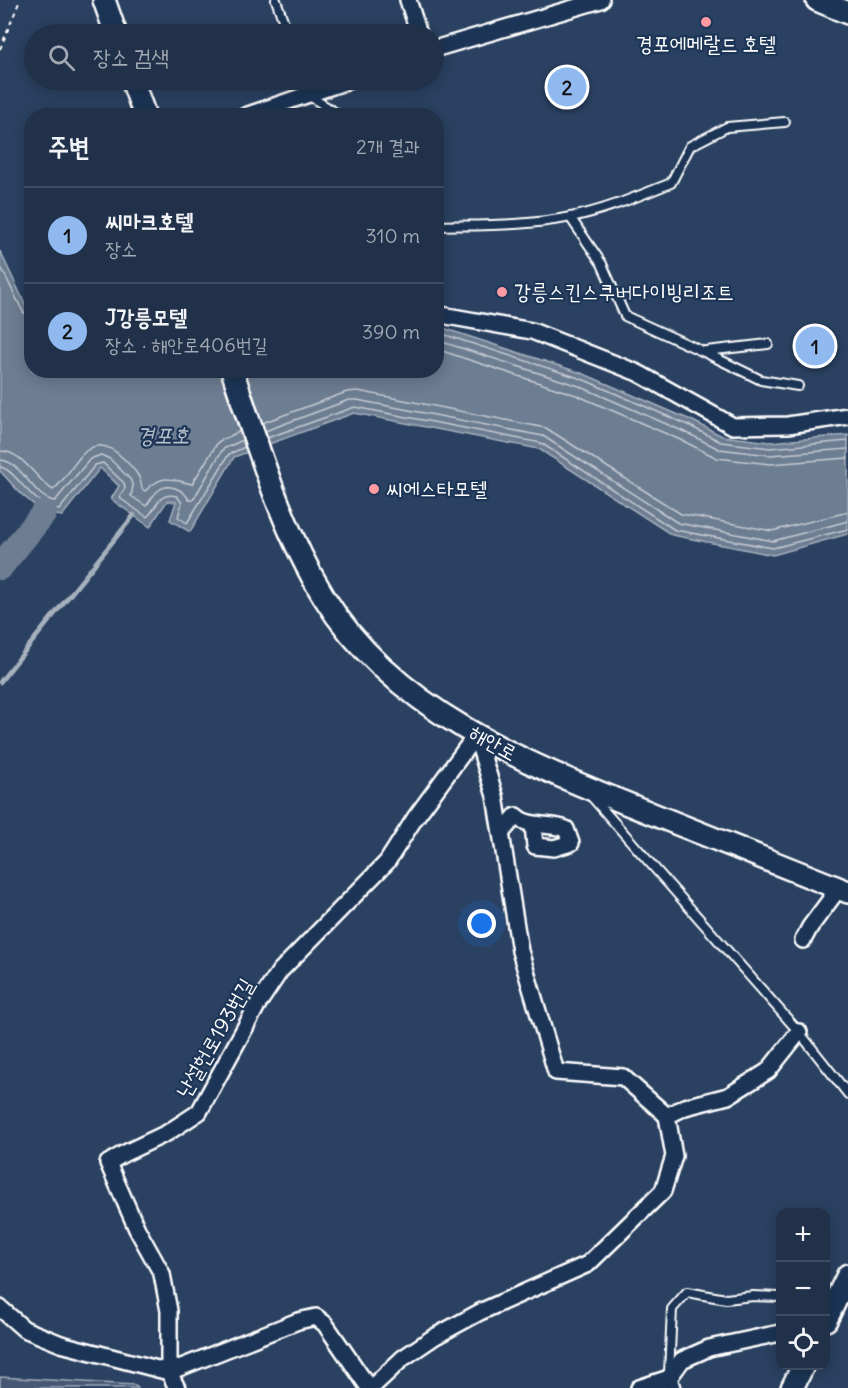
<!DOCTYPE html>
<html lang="ko">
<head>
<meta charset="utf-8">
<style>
	:root { --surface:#203149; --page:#283950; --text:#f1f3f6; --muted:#a2a9b4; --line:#3d4c61; --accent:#90b9f0 }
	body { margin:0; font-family:Delius,"Poor Story",sans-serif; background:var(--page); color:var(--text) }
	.controls { position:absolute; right:18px; bottom:18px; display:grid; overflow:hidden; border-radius:12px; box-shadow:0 3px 15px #0003 }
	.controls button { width:54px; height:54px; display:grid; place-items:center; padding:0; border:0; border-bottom:2px solid var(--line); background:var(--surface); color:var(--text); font:30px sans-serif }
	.you { position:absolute; left:482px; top:924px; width:21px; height:21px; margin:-15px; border:4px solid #fff; border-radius:50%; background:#1a73e8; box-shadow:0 0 0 9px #1a73e833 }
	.badge { display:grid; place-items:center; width:39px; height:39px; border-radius:50%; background:var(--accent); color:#111; font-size:20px; font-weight:700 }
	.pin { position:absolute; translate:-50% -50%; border:3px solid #fff; box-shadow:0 2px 6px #0006 }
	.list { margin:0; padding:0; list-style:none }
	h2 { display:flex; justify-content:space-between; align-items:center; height:78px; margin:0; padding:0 24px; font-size:26px }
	h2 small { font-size:20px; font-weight:400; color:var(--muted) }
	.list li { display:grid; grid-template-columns:39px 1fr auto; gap:18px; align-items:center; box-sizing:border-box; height:96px; padding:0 24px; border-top:2px solid var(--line) }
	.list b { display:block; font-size:22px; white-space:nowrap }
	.list p { margin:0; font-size:20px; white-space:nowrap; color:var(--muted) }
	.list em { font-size:20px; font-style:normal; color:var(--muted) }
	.icon { flex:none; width:33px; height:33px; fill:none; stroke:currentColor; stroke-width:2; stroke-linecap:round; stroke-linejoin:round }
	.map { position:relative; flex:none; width:848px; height:1388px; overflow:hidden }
	.search { position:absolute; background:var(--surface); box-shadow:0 3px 15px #0003; left:24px; top:24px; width:420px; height:66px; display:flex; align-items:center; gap:15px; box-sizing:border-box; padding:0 21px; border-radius:33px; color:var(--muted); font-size:22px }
	.panel { position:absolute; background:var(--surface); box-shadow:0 3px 15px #0003; left:24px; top:108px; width:420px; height:270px; border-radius:24px }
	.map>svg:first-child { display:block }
</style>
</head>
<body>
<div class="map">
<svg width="848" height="1388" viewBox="0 0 848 1388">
	<rect width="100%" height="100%" fill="#2a4161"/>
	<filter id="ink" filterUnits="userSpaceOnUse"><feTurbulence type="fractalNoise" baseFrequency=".0167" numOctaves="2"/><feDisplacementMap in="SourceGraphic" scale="12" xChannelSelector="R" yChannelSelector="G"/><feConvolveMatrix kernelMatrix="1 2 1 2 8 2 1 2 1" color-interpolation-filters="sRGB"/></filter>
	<g filter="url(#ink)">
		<polygon fill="#465975" stroke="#a2acba" stroke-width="1.5" points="0,1377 134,1385 138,1388 0,1388"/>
		<polygon fill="#6d7d92" stroke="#a7b1be" stroke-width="1.5" points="0,251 28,310 31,311 32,370 436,370 437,326 584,374 693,421 722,436 770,442 848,435 848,534 773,555 672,535 539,449 354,413 234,457 190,532 170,520 176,502 167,501 150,527 111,499 119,486 100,468 62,516 44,513 21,494 0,471"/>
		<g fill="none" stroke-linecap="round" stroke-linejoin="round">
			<g stroke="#c5cbd3" stroke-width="1.5">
				<polyline points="0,265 23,312 32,316"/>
				<polyline points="436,332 582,379 690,426 721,442 770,448 848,441"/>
				<polyline points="436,340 579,386 687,433 719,449 770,455 848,449"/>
				<polyline points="436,349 576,395 683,441 717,458 770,464 848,458"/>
				<polyline points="262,423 347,392 358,391 546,428 681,514 772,531 848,512"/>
				<polyline points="265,431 349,400 357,400 543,436 678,523 773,541 848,521"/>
				<polyline points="267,438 355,407 541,443 675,530 773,548 848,529"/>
				<path d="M0 451C23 451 35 479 53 490 76 472 86 423 123 458 133 468 141 475 142 489L145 491C164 473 169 479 192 484L218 442 240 431"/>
				<path d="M0 460C23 461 32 498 55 501L90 459 101 455 110 459 130 479 133 486 131 496 146 506C150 502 153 494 159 490 169 482 184 490 189 500H193L223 449 243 440"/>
				<path d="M0 467C16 469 30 505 59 510L95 465 103 463 124 483 125 488 120 496 121 499 147 517C159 506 157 492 177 496L182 503 178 517 187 523 229 454 245 447"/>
			</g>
			<polyline stroke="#a7b1be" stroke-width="4.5" points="0,682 134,515"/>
			<polyline stroke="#6d7d92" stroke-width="26" points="0,567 44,513"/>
			<g stroke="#fff" stroke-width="12">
				<g id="lane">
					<polyline points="276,0 288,34"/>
					<polyline points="303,80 308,95 341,116"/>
					<polyline points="570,217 602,264 625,316 704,352 761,380 798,386"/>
					<path d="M436 226C481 225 527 226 571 217 606 210 638 196 671 183L690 146 727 127 785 122"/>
					<polyline points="706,351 768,344"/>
					<polyline points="591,796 799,1032 848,1094"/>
					<polyline points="669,1373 672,1309 687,1292 726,1299 753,1296 780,1297"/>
				</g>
			</g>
			<g stroke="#fff" stroke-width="20">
				<g id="street">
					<polyline points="408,0 419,34"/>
					<polyline points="434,49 601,0"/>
					<polyline points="245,116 350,80"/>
					<polyline points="436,314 532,331 638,373 733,426 788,425 848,416"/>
					<polyline points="476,735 495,796 520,951 556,1072 623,1077 667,1116"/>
					<path d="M502 832 516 816C528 828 550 823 566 829L571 843 554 848 535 846 533 824"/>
					<polyline points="803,940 810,927 839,888"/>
					<polyline points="0,1308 24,1329 61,1344 169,1372 298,1321 316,1317 325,1324 369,1388"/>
					<polyline points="669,1378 682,1360 709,1348 780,1333"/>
					<polyline points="177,1388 169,1372 169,1311 162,1274 137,1229 108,1163 123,1154 167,1133 199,1112 258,1004 280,971 387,862 415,818 476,735"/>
					<polyline points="371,1388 403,1358 434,1337 480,1312 588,1264 663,1191 674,1156 667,1116 685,1107 728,1096 768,1071 799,1032"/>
					<polyline points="639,1388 669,1378 672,1388"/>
				</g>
			</g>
			<g stroke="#fff" stroke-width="26">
				<g id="secondary">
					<polyline points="104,0 116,34"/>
					<polyline points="817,0 848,13"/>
					<polyline points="132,80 145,116"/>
					<path d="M232 370C258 447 281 527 324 597 395 713 530 765 650 813 716 839 782 865 848 892"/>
					<polyline points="826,1320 848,1275"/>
					<polyline points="792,1388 803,1366"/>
				</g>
			</g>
			<polyline stroke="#fff" stroke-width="2" stroke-dasharray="4.5 4.5" stroke-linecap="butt" points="0,49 20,0"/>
			<use href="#lane" stroke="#1d3557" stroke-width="8"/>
			<use href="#street" stroke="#1d3557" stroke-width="15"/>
			<use href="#secondary" stroke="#1d3557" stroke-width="21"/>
		</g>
	</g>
	<g fill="#ff9aa2" stroke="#1d3557" stroke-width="2">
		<circle cx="706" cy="22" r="6"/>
		<circle cx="502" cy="292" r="6"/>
		<circle cx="374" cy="489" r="6"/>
	</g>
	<g text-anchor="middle" stroke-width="4.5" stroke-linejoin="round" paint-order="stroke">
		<g font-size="21" fill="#fff" stroke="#1d3557" text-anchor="start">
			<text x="706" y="51" text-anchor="middle">경포에메랄드 호텔</text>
			<text x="514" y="299">강릉스킨스쿠버다이빙리조트</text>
			<text x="386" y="496">씨에스타모텔</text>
		</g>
		<g font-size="21" fill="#fff" stroke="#1d3557">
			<text transform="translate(493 743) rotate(29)" y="7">해안로</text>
			<text transform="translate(215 1038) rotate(-60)" y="7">난설헌로193번길</text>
		</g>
		<g font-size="22" font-style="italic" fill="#b6bec8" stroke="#1d3557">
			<text x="163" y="443">경포호</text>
		</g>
	</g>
</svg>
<div class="controls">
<button>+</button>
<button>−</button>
<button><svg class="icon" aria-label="locate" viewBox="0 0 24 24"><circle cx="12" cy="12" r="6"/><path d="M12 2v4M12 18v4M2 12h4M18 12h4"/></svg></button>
</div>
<div class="you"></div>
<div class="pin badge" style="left:815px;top:346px">1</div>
<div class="pin badge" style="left:567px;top:87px">2</div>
<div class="search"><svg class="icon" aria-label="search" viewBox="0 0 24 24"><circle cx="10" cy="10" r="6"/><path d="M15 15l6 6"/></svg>장소 검색</div>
<section class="panel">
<h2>주변<small>2개 결과</small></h2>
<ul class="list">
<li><span class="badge">1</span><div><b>씨마크호텔</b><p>장소</p></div><em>310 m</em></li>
<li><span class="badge">2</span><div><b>J강릉모텔</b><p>장소 · 해안로406번길</p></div><em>390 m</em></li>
</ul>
</section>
</div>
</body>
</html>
